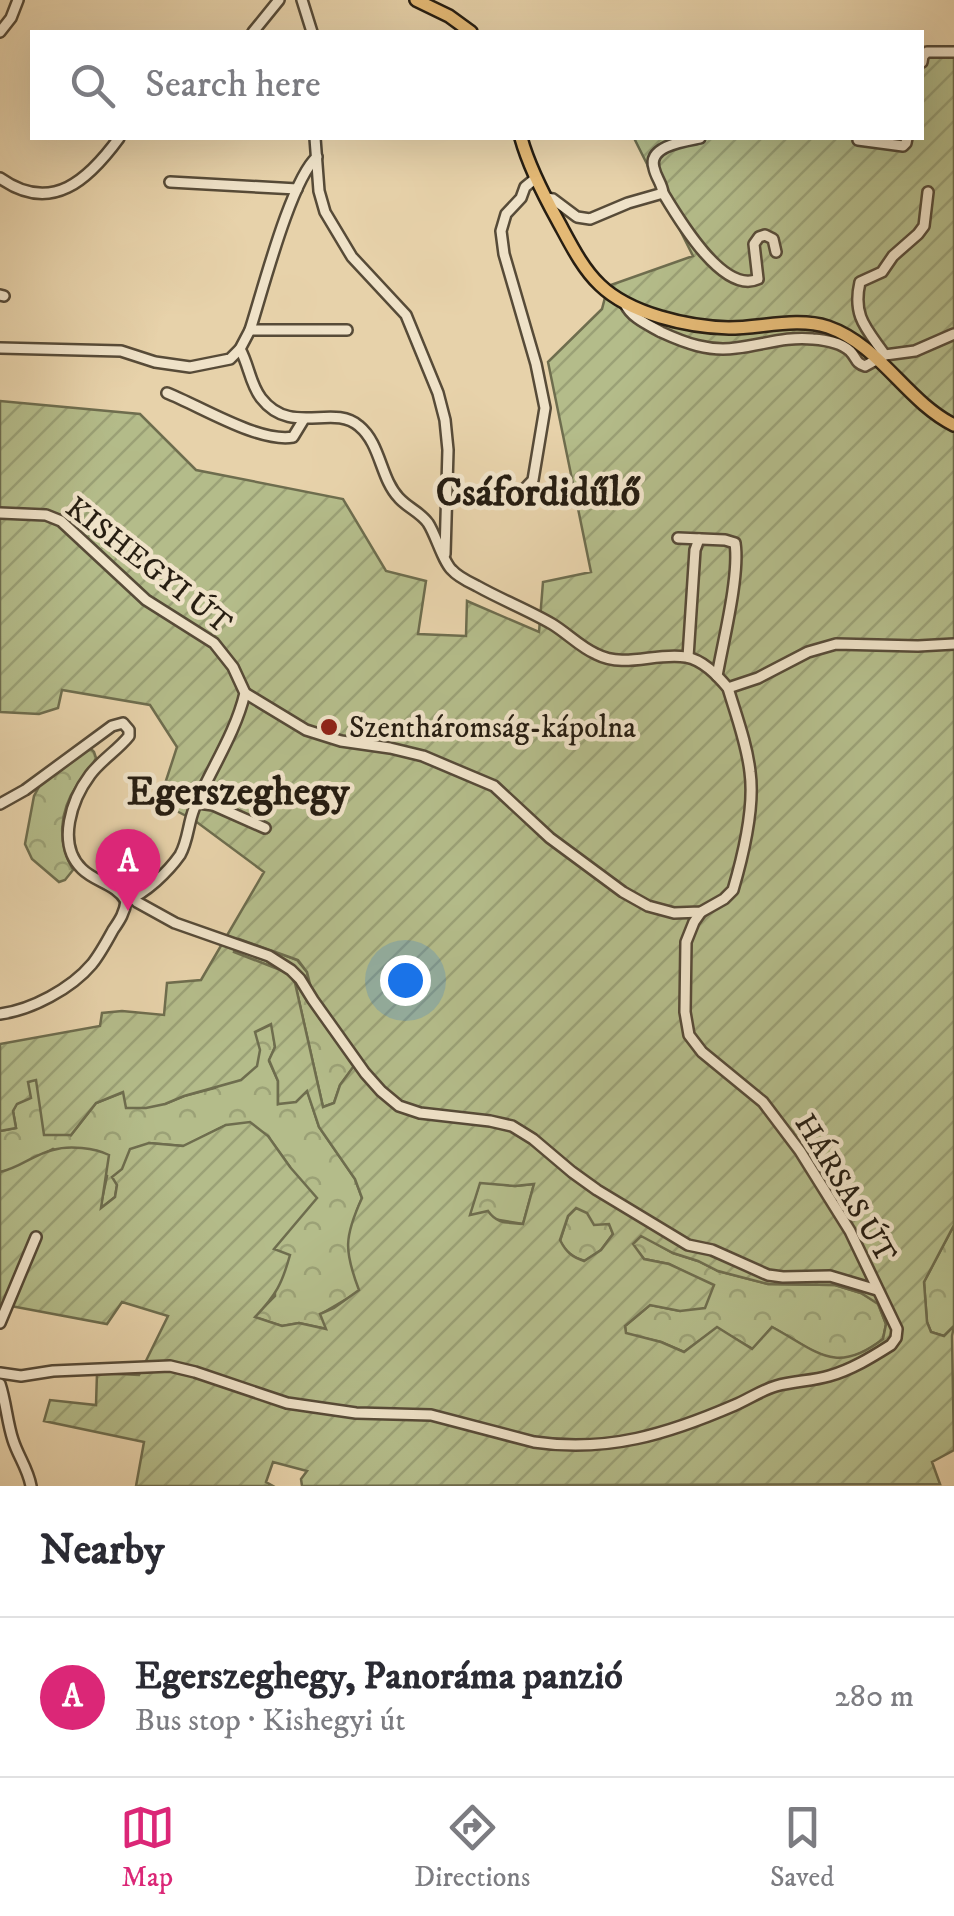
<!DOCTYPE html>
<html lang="en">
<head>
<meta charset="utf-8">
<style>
	:root { --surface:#fff; --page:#f7f7f7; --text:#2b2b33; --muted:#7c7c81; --line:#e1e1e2; --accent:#db2777 }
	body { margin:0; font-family:"IM FELL DW Pica",serif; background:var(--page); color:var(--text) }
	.you { position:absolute; left:405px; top:980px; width:35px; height:35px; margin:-25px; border:8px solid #fff; border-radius:50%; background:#1a73e8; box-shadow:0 0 0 15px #1a73e833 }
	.badge { display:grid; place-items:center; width:65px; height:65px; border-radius:50%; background:var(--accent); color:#fff; font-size:32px; font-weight:700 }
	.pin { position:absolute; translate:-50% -82px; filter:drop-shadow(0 2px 5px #0008) }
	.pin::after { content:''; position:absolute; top:52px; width:35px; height:30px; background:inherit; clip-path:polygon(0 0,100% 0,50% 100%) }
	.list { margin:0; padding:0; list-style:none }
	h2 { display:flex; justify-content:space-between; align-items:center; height:130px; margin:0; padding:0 40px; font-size:42px }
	h2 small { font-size:32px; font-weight:400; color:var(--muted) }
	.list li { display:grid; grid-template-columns:65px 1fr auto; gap:30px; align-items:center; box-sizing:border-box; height:160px; padding:0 40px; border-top:2px solid var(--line) }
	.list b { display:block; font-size:38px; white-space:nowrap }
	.list p { margin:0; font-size:32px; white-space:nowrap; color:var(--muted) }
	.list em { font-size:32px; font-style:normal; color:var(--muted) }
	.icon { flex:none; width:55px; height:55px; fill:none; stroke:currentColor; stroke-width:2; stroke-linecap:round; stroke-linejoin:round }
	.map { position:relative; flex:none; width:954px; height:1486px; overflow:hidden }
	.search { position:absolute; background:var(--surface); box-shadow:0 10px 40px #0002; left:30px; right:30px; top:30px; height:110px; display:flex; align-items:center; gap:25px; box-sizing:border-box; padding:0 35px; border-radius:0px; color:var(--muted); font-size:38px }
	.sheet { height:290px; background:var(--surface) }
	nav { display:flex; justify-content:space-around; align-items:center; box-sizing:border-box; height:140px; border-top:2px solid var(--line); background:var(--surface); font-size:28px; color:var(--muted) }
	nav a { display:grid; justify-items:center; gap:5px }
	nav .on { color:var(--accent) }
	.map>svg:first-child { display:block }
</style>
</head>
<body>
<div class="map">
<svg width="954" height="1486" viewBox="0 0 954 1486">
	<defs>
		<pattern id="forest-crowns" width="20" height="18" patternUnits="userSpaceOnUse" patternTransform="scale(2.5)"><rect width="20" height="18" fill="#b4bc8a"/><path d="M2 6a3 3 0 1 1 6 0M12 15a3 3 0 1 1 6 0" fill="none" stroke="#9ba176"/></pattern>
		<pattern id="garden-furrows" width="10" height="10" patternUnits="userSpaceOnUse" patternTransform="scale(2.5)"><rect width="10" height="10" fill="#b4bc8a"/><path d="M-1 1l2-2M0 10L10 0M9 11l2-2" fill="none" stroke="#9ba176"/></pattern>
	</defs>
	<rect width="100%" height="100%" fill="#e7d2aa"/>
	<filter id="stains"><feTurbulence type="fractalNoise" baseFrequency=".002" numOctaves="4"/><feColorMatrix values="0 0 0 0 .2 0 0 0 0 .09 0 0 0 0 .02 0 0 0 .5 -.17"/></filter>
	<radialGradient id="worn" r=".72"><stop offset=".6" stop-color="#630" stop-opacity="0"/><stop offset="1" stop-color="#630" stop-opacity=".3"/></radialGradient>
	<g fill="url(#forest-crowns)" stroke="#6e6d4e" stroke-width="2.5">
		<path d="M90 748 94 752 96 758C91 768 83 776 77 785 59 812 57 842 73 870L65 880 59 882 32 859 25 844 34 796 40 785 85 749Z"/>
		<polygon points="239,938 297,960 307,972 315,1005 356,1064 340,1085 334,1103 323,1107 295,983 288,973 234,952"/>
		<path d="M272 1024 275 1047 269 1061 278 1081V1104L307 1090 319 1127 355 1179 362 1198C348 1228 347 1260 360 1291L321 1314 327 1329 299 1323 282 1326 254 1317 275 1296 274 1249 290 1167 268 1136 226 1125 184 1146 149 1143 117 1185 115 1197 100 1209 107 1176 53 1149 15 1169 0 1172V1131L16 1128 13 1111 27 1082 37 1079 71 1135 96 1103 124 1092 165 1104 184 1096 215 1088 255 1032Z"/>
		<path d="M480 1182 515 1186 534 1184 523 1224C505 1221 488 1218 469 1215Z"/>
		<path d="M577 1207 609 1224 613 1234 601 1250 585 1261C572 1257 566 1252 560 1241L568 1216Z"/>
		<polygon points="954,1225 954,1326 944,1336 931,1332 927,1322 924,1282"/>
		<path d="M641 1235 673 1253 698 1261 718 1271 768 1284 835 1285 861 1293 878 1303 886 1324 883 1339C835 1377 818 1352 772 1327L753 1349 717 1328 684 1352 661 1342 626 1334 625 1326 650 1305 680 1311 713 1286 669 1264 644 1259 632 1244Z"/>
	</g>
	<path fill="url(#garden-furrows)" stroke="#6e6d4e" stroke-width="2.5" fill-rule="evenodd" d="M922 50 954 51V1225L924 1282 927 1322 931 1332 944 1336 954 1326 952 1336 954 1450 932 1462 940 1484 302 1486 301 1479 307 1471 273 1462 266 1482 273 1486H136L144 1442 44 1421 50 1400 96 1405 97 1373 139 1375 168 1316 122 1302 107 1324 0 1304V1172C20 1168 34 1154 53 1150 69 1145 95 1148 109 1155L101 1208 115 1197 117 1185 112 1177 122 1169 130 1149 149 1143 183 1146 226 1125 250 1122 268 1136 290 1167 317 1198 274 1249 290 1255C282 1284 276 1295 255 1317L282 1326 299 1323 326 1329 320 1314 334 1308 359 1290C344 1251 344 1237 362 1198L355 1179 319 1127 307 1091 296 1102 278 1104V1081L269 1060 275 1047 271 1024 255 1032 260 1050 257 1066 241 1080 184 1096 165 1104 146 1108H126L123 1092 96 1103 71 1135H44L36 1080 28 1082 31 1098 17 1104 13 1111 16 1128 0 1131V1044L100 1026 102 1013 122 1011 164 1015 167 983 201 980 264 872 194 820 159 802 177 747 150 705 62 690 58 708 39 714 0 712V401L140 414 196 470 343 499 386 571 426 581 418 634 466 636 467 601 539 632 543 582 591 572 548 362 602 309 608 286 693 256 634 138H881L901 141 903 138H922ZM239 939 298 960 307 972 315 1004 356 1063 340 1085 334 1103 323 1107 295 983 288 973 234 952ZM480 1183 515 1186 534 1184 523 1224C508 1222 498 1225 488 1211L470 1215ZM576 1208 587 1213 594 1225 609 1224 613 1234 601 1250 584 1261C572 1257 566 1252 560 1240L568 1216ZM641 1236 673 1253 698 1261 718 1271 768 1284 835 1285 861 1293 878 1304 886 1324 883 1339C835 1376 817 1351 772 1327L752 1349 717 1327 684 1352 661 1342 626 1333 625 1326 650 1305 680 1311 705 1308 714 1285 669 1264 644 1259 633 1244Z"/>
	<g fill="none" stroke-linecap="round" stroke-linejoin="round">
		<g stroke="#574b38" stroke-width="14">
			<g id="minor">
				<polyline points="302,0 312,32"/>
				<polyline points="0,32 11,18 18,0"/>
				<polyline points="253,32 279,0"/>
				<polyline points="922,62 923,56 927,52 954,52"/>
				<polyline points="315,138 319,191 325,212 352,257 406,315 438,393 445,420 448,450 445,554"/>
				<polyline points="858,140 903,146 906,143 907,138"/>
				<path d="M0 178C52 215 89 179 119 138"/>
				<polyline points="170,182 297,189"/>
				<path d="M663 193C678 218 723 295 758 279L754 244 759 237 765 235 773 239 776 252"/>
				<path d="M546 198 553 199 577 217 590 219 628 203 663 193C662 183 656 178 654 168 647 146 685 141 700 138"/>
				<polyline points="0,295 4,296"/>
				<path d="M625 304C632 318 647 324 661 332 685 343 709 352 736 348 763 345 786 336 813 339 826 340 840 342 850 351 857 358 855 363 865 366L885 355 915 351 954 334"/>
				<polyline points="250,330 347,330"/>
				<path d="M0 348 121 351 155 362 190 367 230 359 240 349 250 330C262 293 291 179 317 157"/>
				<path d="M240 349C249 365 250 384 261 398 291 437 333 403 359 426 381 444 380 478 399 498 408 508 420 512 428 523 436 535 443 562 452 570 458 577 469 582 477 586 502 600 528 610 552 624 567 633 580 647 596 654 625 669 655 652 686 657 703 660 717 675 728 688 736 715 747 744 750 772 755 808 743 856 733 890L724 899 701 912 674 913 648 906 623 892 550 838 494 786 423 756 390 748 341 741 306 730 245 693"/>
				<path d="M885 355C867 329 852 317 860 282L882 272 893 256 918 234 924 226 928 192"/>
				<path d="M167 393C200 406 259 443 293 437L304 419"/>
				<polyline points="512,502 533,480 545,408 536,364 504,254 501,231 506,214 521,198 525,187 536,178"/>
				<path d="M0 513 46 515 61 521 146 600 214 643 233 667 245 693C235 735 210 770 194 809 188 824 188 841 180 855 168 872 146 893 126 901"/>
				<path d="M678 538 725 540 735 543C740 575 723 642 717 676"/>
				<polyline points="688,657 695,550 699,539"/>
				<polyline points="728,688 758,678 808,652 836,644 918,646 954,644"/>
				<polyline points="198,803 213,805 265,828"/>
				<path d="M0 804 25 790 112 726 123 723 129 730V736C118 750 101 760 90 775 72 799 56 844 82 869 95 882 116 884 126 901"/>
				<polyline points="133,898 137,902 175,923 269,956 291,970 300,979 313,1000 365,1073 381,1091 399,1106 420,1113 490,1121 512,1126 533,1139 572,1172 597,1190 688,1245 712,1250 768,1275 783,1277 830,1276 877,1290"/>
				<path d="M0 1014C31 1010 71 989 92 964 100 954 107 941 113 930 120 920 125 912 126 901"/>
				<polyline points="0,1323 36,1237"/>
				<path d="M0 1373 21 1376 53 1371 170 1366 195 1372 287 1403 356 1413 431 1415 534 1442C607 1453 668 1434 735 1405 749 1399 762 1390 776 1386 794 1381 812 1381 829 1376 851 1370 872 1357 891 1345L896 1338 897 1329 850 1231 800 1151 763 1102 702 1052 689 1035 685 1012 686 942 694 922 701 912"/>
				<path d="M0 1384C6 1402 7 1422 13 1440 18 1456 28 1469 31 1486"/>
			</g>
		</g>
		<g stroke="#271e12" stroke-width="16">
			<g id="major">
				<polyline points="416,0 449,16 471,32"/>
				<path d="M521 138C529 167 543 194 558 221 570 243 582 268 600 285 630 314 688 327 729 328 761 328 797 317 828 327 880 345 906 401 954 425"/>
			</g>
		</g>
		<use href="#minor" stroke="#efe2c8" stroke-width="9"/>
		<use href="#major" stroke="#e4b975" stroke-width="11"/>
	</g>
	<circle fill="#8f2418" stroke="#efe2c8" stroke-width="4" cx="329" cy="727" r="10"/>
	<g text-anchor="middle" stroke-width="9" stroke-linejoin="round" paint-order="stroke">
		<g font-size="30" fill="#271e12" stroke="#efe2c8">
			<text transform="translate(149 565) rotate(38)" y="10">KISHEGYI ÚT</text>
			<text transform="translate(846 1188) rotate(59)" y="10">HÁRSAS ÚT</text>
		</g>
		<g font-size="30" fill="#271e12" stroke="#efe2c8" text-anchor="start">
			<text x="349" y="737">Szentháromság-kápolna</text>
		</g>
		<g font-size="40" font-weight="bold" fill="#271e12" stroke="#efe2c8">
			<text x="538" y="505">Csáfordidűlő</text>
			<text x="238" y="804">Egerszeghegy</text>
		</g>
	</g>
	<rect width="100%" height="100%" filter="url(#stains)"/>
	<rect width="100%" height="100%" fill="url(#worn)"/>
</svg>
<div class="you"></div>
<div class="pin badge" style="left:128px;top:911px">A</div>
<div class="search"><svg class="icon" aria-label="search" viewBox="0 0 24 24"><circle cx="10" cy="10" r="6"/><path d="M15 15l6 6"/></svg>Search here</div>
</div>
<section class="sheet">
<h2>Nearby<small></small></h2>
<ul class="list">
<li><span class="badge">A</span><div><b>Egerszeghegy, Panoráma panzió</b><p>Bus stop · Kishegyi út</p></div><em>280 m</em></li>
</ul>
</section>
<nav>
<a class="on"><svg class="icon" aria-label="map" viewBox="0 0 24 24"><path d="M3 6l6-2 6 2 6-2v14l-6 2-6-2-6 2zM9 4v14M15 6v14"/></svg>Map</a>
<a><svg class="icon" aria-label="directions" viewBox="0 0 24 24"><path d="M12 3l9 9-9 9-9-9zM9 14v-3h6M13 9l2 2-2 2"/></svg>Directions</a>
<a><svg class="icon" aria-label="saved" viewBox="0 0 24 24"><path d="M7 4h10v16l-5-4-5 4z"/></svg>Saved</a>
</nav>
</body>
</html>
